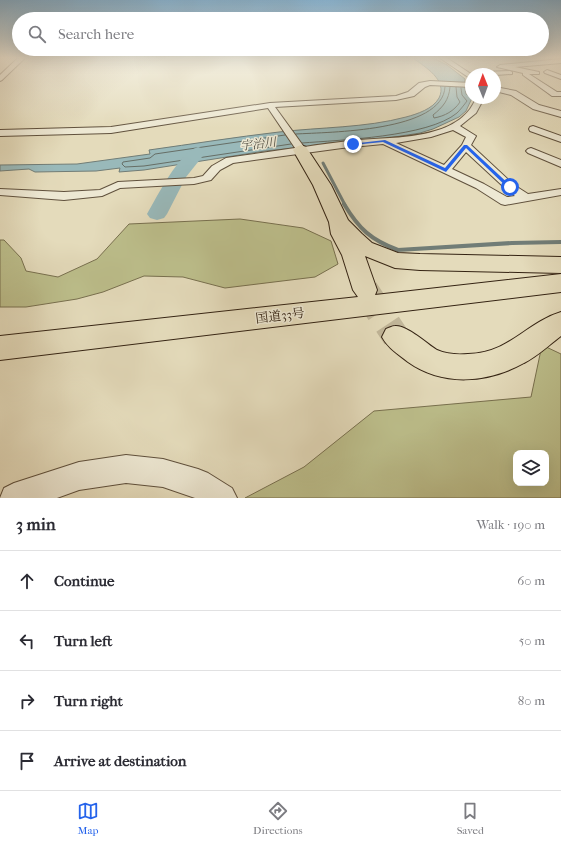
<!DOCTYPE html>
<html lang="en">
<head>
<meta charset="utf-8">
<style>
	:root { --surface:#fff; --page:#f7f7f7; --text:#2b2b33; --muted:#7c7c81; --line:#e1e1e2; --accent:#2563eb }
	body { margin:0; font-family:"IM FELL French Canon","Noto Serif JP",serif; background:var(--page); color:var(--text) }
	.controls { position:absolute; right:12px; bottom:12px; display:grid; overflow:hidden; border-radius:8px; box-shadow:0 4px 16px #0002 }
	.controls button { width:36px; height:36px; display:grid; place-items:center; padding:0; border:0; border-bottom:1px solid var(--line); background:var(--surface); color:var(--text); font:20px sans-serif }
	.compass { position:absolute; left:465px; top:68px; width:36px; height:36px; border-radius:50%; background:var(--surface); box-shadow:0 4px 16px #0002; rotate:359deg }
	.stop { position:absolute; width:12px; height:12px; margin:-9px; border:3px solid #2563eb; border-radius:50%; background:#fff }
	.stop.end { background:#2563eb; border-color:#fff; box-shadow:0 1px 4px #0008 }
	.list { margin:0; padding:0; list-style:none }
	h2 { display:flex; justify-content:space-between; align-items:center; height:52px; margin:0; padding:0 16px; font-size:17px }
	h2 small { font-size:13px; font-weight:400; color:var(--muted) }
	.list li { display:grid; grid-template-columns:26px 1fr auto; gap:12px; align-items:center; box-sizing:border-box; height:60px; padding:0 16px; border-top:1px solid var(--line) }
	.list b { display:block; font-size:15px; white-space:nowrap }
	.list em { font-size:13px; font-style:normal; color:var(--muted) }
	.icon { flex:none; width:22px; height:22px; fill:none; stroke:currentColor; stroke-width:2; stroke-linecap:round; stroke-linejoin:round }
	.map { position:relative; flex:none; width:561px; height:498px; overflow:hidden }
	.search { position:absolute; background:var(--surface); box-shadow:0 4px 16px #0002; left:12px; right:12px; top:12px; height:44px; display:flex; align-items:center; gap:10px; box-sizing:border-box; padding:0 14px; border-radius:22px; color:var(--muted); font-size:15px }
	.sheet { height:292px; background:var(--surface) }
	nav { display:flex; justify-content:space-around; align-items:center; box-sizing:border-box; height:56px; border-top:1px solid var(--line); background:var(--surface); font-size:11px; color:var(--muted) }
	nav a { display:grid; justify-items:center; gap:2px }
	nav .on { color:var(--accent) }
	.map>svg:first-child { display:block }
</style>
</head>
<body>
<div class="map">
<svg width="561" height="498" viewBox="0 0 561 498">
	<rect width="100%" height="100%" fill="#e4dbbb"/>
	<filter id="stains"><feTurbulence type="fractalNoise" baseFrequency=".005" numOctaves="4"/><feColorMatrix values="0 0 0 0 .2 0 0 0 0 .09 0 0 0 0 .02 0 0 0 .5 -.17"/></filter>
	<radialGradient id="worn" r=".72"><stop offset=".6" stop-color="#630" stop-opacity="0"/><stop offset="1" stop-color="#630" stop-opacity=".3"/></radialGradient>
	<g fill="#bcbe8b" stroke="#78704f" fill-rule="evenodd">
		<polygon points="240,219 303,228 331,241 338,264 315,277 225,288 183,277 144,276 103,292 77,299 26,307 0,307 0,240 4,240 21,258 26,271 58,277 97,259 129,224"/>
		<path d="M542 345 561 354V498H245L304 467 374 411 531 397ZM516 453H546V483H516Z"/>
	</g>
	<path fill="#99b9ba" stroke="#717d77" d="M413 58H433L447 65 465 79 464 84 466 94 472 98 466 111 459 117 433 129 420 133 382 139 265 151 144 170 119 172 120 168 96 171 35 172 29 169 0 171V165L77 164 150 154 149 150C192 144 236 137 279 132 321 127 365 128 406 117 417 114 433 109 439 98 448 80 425 67 413 58Z"/>
	<g fill="none" stroke-linecap="round" stroke-linejoin="round">
		<g stroke="#666e66" stroke-width="1">
			<path d="M450 87C449 100 443 107 433 115L434 118C445 116 454 111 460 102L457 97 456 87"/>
			<path d="M296 134C329 132 443 132 445 87"/>
			<polyline points="285,135 155,154 150,158 123,162 122,164 125,167 144,166 291,144"/>
			<path d="M302 143C340 140 428 137 457 113 461 109 464 105 467 101L462 95 461 88"/>
		</g>
		<polyline stroke="#717d77" stroke-width="3" points="323,163 345,205"/>
		<path stroke="#717d77" stroke-width="4" d="M344 204C359 229 371 240 398 250L512 243 561 242"/>
		<path fill="#99b9ba" fill-rule="evenodd" d="M198 147 204 149 206 152 186 177 167 214 164 218 157 220 150 218 147 214C157 197 179 152 198 147Z"/>
		<polyline stroke="#c1b699" stroke-width="27" stroke-dasharray="27 14" stroke-linecap="butt" points="365,290 396,337"/>
		<g stroke="#60513d" stroke-width="2">
			<g id="minor">
				<polygon points="18,58 25,58 2,80 0,81 0,75"/>
				<polygon points="440,58 447,58 471,74 471,79"/>
				<polygon points="561,59 561,63 515,67 539,72 539,74 529,74 557,92 561,92 561,96 552,96 523,75 523,73 497,67 500,65"/>
				<polygon points="547,70 561,75 561,79 545,73 544,72"/>
				<polygon points="510,71 512,72 512,74 495,75 495,74 477,74 480,72"/>
				<path d="M430 81 471 83V87L430 85 425 87 414 96 396 100 275 107 304 147C322 144 340 142 359 140 395 137 460 140 476 98H484L476 113 460 126 476 136 471 145 514 185 528 194 561 189V195L505 205 501 204 476 188 383 144 342 148 233 163 220 170 211 180 194 184 120 188 102 196 64 200 0 195V189L64 192 100 190 118 182 194 178 203 176 212 166 226 158 295 148 268 108 111 133 0 136V130L111 127 270 103 396 96 408 92 419 83ZM453 130 466 137 462 145 444 165 396 143 431 137ZM466 152 506 189 515 196 507 197 484 184 452 169Z"/>
				<polygon points="495,87 516,91 539,105 561,111 561,117 533,109 511,95 495,91"/>
				<polygon points="533,126 561,136 561,142 530,131 529,129 530,127"/>
				<polygon points="531,148 561,160 561,167 528,153 526,151 528,149"/>
			</g>
		</g>
		<g stroke="#60513d" stroke-width="2">
			<polygon id="tertiary" points="126,455 163,459 198,469 208,473 232,488 237,498 195,498 163,487 126,483 79,490 57,498 0,498 4,488 14,483 79,462"/>
		</g>
		<g stroke="#342313" stroke-width="2">
			<g id="trunk">
				<polygon points="301,145 306,147 331,185 348,220 362,234 372,243 398,253 420,254 561,257 561,273 420,270 395,268 365,256 377,290 375,295 561,274 561,292 0,360 0,336 358,297 353,290 342,255 331,234 329,222 313,185 293,150 296,147"/>
				<path d="M561 312V336C549 345 538 356 524 363 488 383 443 387 408 362 398 354 388 348 382 337L386 329C389 328 392 326 395 326 407 325 427 344 437 350 446 354 458 355 468 354 510 353 525 323 561 312Z"/>
			</g>
		</g>
		<use href="#minor" fill="#ede8d3" fill-rule="evenodd"/>
		<use href="#tertiary" fill="#ede8d3" fill-rule="evenodd"/>
		<use href="#trunk" fill="#e4dbbb" fill-rule="evenodd"/>
	</g>
	<linearGradient id="sky" x2="0" y2="1"><stop stop-color="#88b6d6"/><stop offset="0.45" stop-color="#f3efe0"/><stop offset="1" stop-color="#f3efe0" stop-opacity="0"/></linearGradient>
	<rect width="561" height="128" fill="url(#sky)"/>
	<polygon fill="#2563eb" points="385,140 445,168 464,145 467,145 512,187 508,188 466,148 446,172 383,142 353,145 350,144"/>
	<g text-anchor="middle" stroke-width="3" stroke-linejoin="round" paint-order="stroke">
		<g font-size="12" font-style="italic" fill="#525045" stroke="#ede8d3">
			<text transform="translate(258 144) rotate(-7)" y="4">宇治川</text>
		</g>
		<g font-size="13" fill="#342313" stroke="#ede8d3">
			<text transform="translate(280 315) rotate(-7)" y="5">国道33号</text>
		</g>
	</g>
	<rect width="100%" height="100%" filter="url(#stains)"/>
	<rect width="100%" height="100%" fill="url(#worn)"/>
</svg>
<div class="controls">
<button><svg class="icon" aria-label="layers" viewBox="0 0 24 24"><path d="M12 4l9 5-9 5-9-5zM3 14l9 5 9-5"/></svg></button>
</div>
<svg class="compass" viewBox="-18 -18 36 36"><path d="M0-13l5 13h-10z" fill="#e53935"/><path d="M0 13l5-13h-10z" fill="#7c7c81"/></svg>
<div class="stop" style="left:510px;top:187px"></div>
<div class="stop end" style="left:353px;top:144px"></div>
<div class="search"><svg class="icon" aria-label="search" viewBox="0 0 24 24"><circle cx="10" cy="10" r="6"/><path d="M15 15l6 6"/></svg>Search here</div>
</div>
<section class="sheet">
<h2>3 min<small>Walk · 190 m</small></h2>
<ul class="list">
<li><svg class="icon" aria-label="ahead" viewBox="0 0 24 24"><path d="M12 20V5M6 11l6-6 6 6"/></svg><div><b>Continue</b></div><em>60 m</em></li>
<li><svg class="icon" aria-label="left" viewBox="0 0 24 24"><path d="M17 20v-9H6M10 6l-5 5 5 5"/></svg><div><b>Turn left</b></div><em>50 m</em></li>
<li><svg class="icon" aria-label="right" viewBox="0 0 24 24"><path d="M7 20v-9h11M14 6l5 5-5 5"/></svg><div><b>Turn right</b></div><em>80 m</em></li>
<li><svg class="icon" aria-label="arrive" viewBox="0 0 24 24"><path d="M6 21V4h12l-3 4 3 4H6"/></svg><div><b>Arrive at destination</b></div></li>
</ul>
</section>
<nav>
<a class="on"><svg class="icon" aria-label="map" viewBox="0 0 24 24"><path d="M3 6l6-2 6 2 6-2v14l-6 2-6-2-6 2zM9 4v14M15 6v14"/></svg>Map</a>
<a><svg class="icon" aria-label="directions" viewBox="0 0 24 24"><path d="M12 3l9 9-9 9-9-9zM9 14v-3h6M13 9l2 2-2 2"/></svg>Directions</a>
<a><svg class="icon" aria-label="saved" viewBox="0 0 24 24"><path d="M7 4h10v16l-5-4-5 4z"/></svg>Saved</a>
</nav>
</body>
</html>
